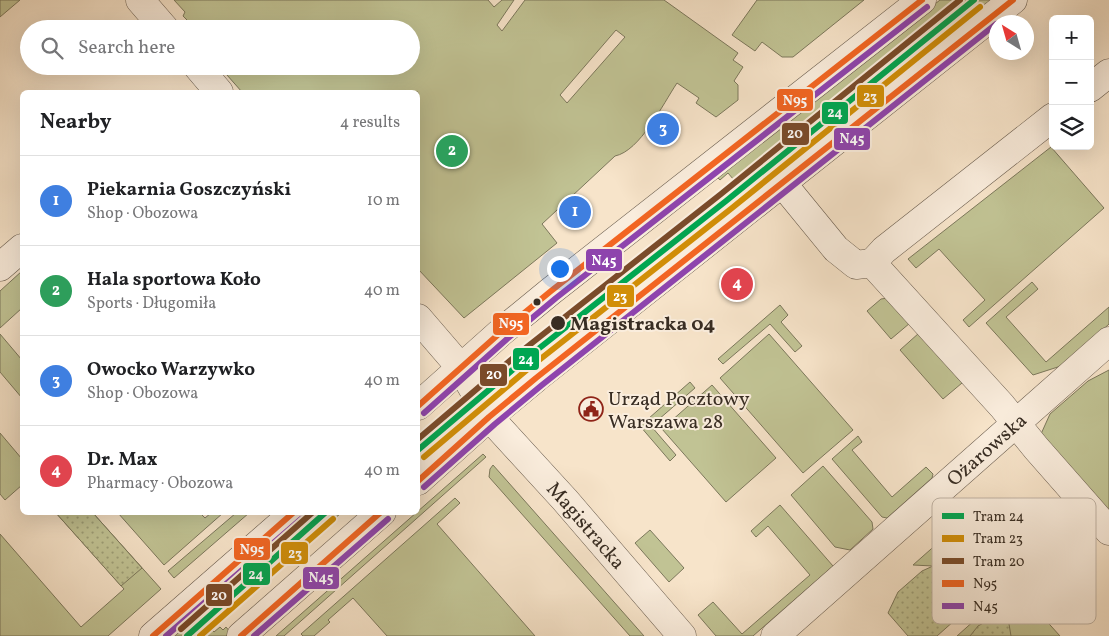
<!DOCTYPE html>
<html lang="en">
<head>
<meta charset="utf-8">
<style>
	:root { --surface:#fff; --page:#f6f6f6; --text:#202124; --muted:#757577; --line:#e0e0e0; --accent:#b45309 }
	body { margin:0; font-family:Vollkorn,serif; background:var(--page); color:var(--text) }
	.controls { position:absolute; right:15px; top:15px; display:grid; overflow:hidden; border-radius:8px; box-shadow:0 5px 20px #0002 }
	.controls button { width:45px; height:45px; display:grid; place-items:center; padding:0; border:0; border-bottom:1px solid var(--line); background:var(--surface); color:var(--text); font:25px sans-serif }
	.compass { position:absolute; left:989px; top:15px; width:45px; height:45px; border-radius:50%; background:var(--surface); box-shadow:0 5px 20px #0002; rotate:323deg }
	.you { position:absolute; left:559px; top:268px; width:18px; height:18px; margin:-12px; border:4px solid #fff; border-radius:50%; background:#1a73e8; box-shadow:0 0 0 8px #1a73e833 }
	.badge { display:grid; place-items:center; width:32px; height:32px; border-radius:50%; background:var(--accent); color:#fff; font-size:16px; font-weight:700 }
	.pin { position:absolute; translate:-50% -50%; border:2px solid #fff; box-shadow:0 1px 5px #0006 }
	.list { margin:0; padding:0; list-style:none }
	h2 { display:flex; justify-content:space-between; align-items:center; height:65px; margin:0; padding:0 20px; font-size:21px }
	h2 small { font-size:16px; font-weight:400; color:var(--muted) }
	.list li { display:grid; grid-template-columns:32px 1fr auto; gap:15px; align-items:center; box-sizing:border-box; height:90px; padding:0 20px; border-top:1px solid var(--line) }
	.list b { display:block; font-size:19px; white-space:nowrap }
	.list p { margin:0; font-size:16px; white-space:nowrap; color:var(--muted) }
	.list em { font-size:16px; font-style:normal; color:var(--muted) }
	.icon { flex:none; width:28px; height:28px; fill:none; stroke:currentColor; stroke-width:2; stroke-linecap:round; stroke-linejoin:round }
	.map { position:relative; flex:none; width:1109px; height:636px; overflow:hidden }
	.search { position:absolute; background:var(--surface); box-shadow:0 5px 20px #0002; left:20px; top:20px; width:400px; height:55px; display:flex; align-items:center; gap:12px; box-sizing:border-box; padding:0 18px; border-radius:28px; color:var(--muted); font-size:19px }
	.panel { position:absolute; background:var(--surface); box-shadow:0 5px 20px #0002; left:20px; top:90px; width:400px; height:425px; border-radius:8px }
	.map>svg:first-child { display:block }
</style>
</head>
<body>
<div class="map">
<svg width="1109" height="636" viewBox="0 0 1109 636">
	<defs>
		<pattern id="park-dots" width="8" height="8" patternUnits="userSpaceOnUse" patternTransform="scale(1.25)"><rect width="8" height="8" fill="#c1c394"/><path d="M2 2h.1M6 6h.1" fill="none" stroke="#9e9f78" stroke-width="1.8" stroke-linecap="round"/></pattern>
	</defs>
	<rect width="100%" height="100%" fill="#f7e4ca"/>
	<filter id="stains"><feTurbulence type="fractalNoise" baseFrequency=".004" numOctaves="4"/><feColorMatrix values="0 0 0 0 .2 0 0 0 0 .09 0 0 0 0 .02 0 0 0 .5 -.17"/></filter>
	<radialGradient id="worn" r=".72"><stop offset=".6" stop-color="#630" stop-opacity="0"/><stop offset="1" stop-color="#630" stop-opacity=".3"/></radialGradient>
	<g fill="#c1c394" stroke="#7c785c" fill-rule="evenodd">
		<polygon points="0,0 20,0 0,17"/>
		<path d="M174 0H488L494 7 502 0H514L497 25 502 31 525 0H664L738 53 733 60 743 67 734 81 738 85V100L716 117 696 103 699 98 677 83C663 104 640 151 615 156L542 224 557 243 464 318 418 269V92H242L219 66H411V29H189L192 25 183 16 185 12ZM616 30 625 37 567 103 560 95Z"/>
		<polygon points="757,0 864,0 793,57 782,57 762,42 755,51 732,35"/>
		<path d="M940 0H994C906 63 821 134 739 204L736 201 745 193 728 173 720 180 714 174 804 108Z"/>
		<polygon points="1051,147 1104,208 969,327 963,320 985,300 939,249 916,268 908,259"/>
		<polygon points="701,208 709,218 715,213 717,215 721,212 724,216 536,368 532,363 536,360 533,357 539,353 531,344"/>
		<polygon points="22,271 22,308 0,328 0,291"/>
		<polygon points="1032,282 1038,289 1006,317 1046,362 1109,307 1109,324 1064,365 1033,375 986,323"/>
		<polygon points="888,298 910,323 891,339 867,311 881,299"/>
		<polygon points="780,305 788,315 781,322 802,346 795,352 770,324 723,364 718,359"/>
		<polygon points="919,333 962,383 943,399 900,350"/>
		<polygon points="0,334 22,360 22,398 0,372"/>
		<polygon points="769,334 853,430 803,473 720,378"/>
		<polygon points="1109,370 1109,516 1041,434 1050,414 1088,381"/>
		<polygon points="690,382 695,388 651,426 676,455 670,461 640,426"/>
		<polygon points="712,385 776,458 726,502 662,429"/>
		<polygon points="0,433 22,459 22,485 5,500 0,494"/>
		<polygon points="858,436 862,442 852,450 892,497 926,467 933,474 932,478 887,518 882,517 832,459"/>
		<polygon points="483,454 486,457 284,636 276,636"/>
		<polygon points="493,465 644,636 630,636 489,477 490,469"/>
		<polygon points="823,466 872,522 873,529 850,550 835,547 791,495"/>
		<polygon points="455,498 460,503 437,524 535,636 387,636 353,598 328,620 330,622 314,636 303,636 301,634"/>
		<polygon points="780,505 833,566 753,636 716,636 698,615 713,602 742,634 810,575 768,526 756,537 751,531"/>
		<polygon points="974,511 1018,561 1003,577 983,579 953,549 933,566 913,565"/>
		<polygon points="56,513 93,513 161,589 108,636 0,636 0,534 81,627 124,589"/>
		<polygon points="118,513 200,513 205,518 211,513 223,513 164,565"/>
		<polygon points="236,513 249,513 174,578 168,571"/>
		<polygon points="309,513 341,513 243,599 236,590 229,595 227,593 224,595 220,591"/>
		<polygon points="650,530 684,568 669,582 635,543"/>
		<polygon points="1014,585 1060,636 957,636"/>
		<polygon points="206,603 210,608 206,611 208,613 202,619 214,632 220,627 223,630 226,627 231,633 226,636 172,636"/>
	</g>
	<g fill="url(#park-dots)" stroke="#7c785c">
		<polygon points="56,513 93,513 142,568 121,586"/>
		<polygon points="953,549 983,579 972,605 937,636 908,636 888,613 898,592 922,571 933,566"/>
		<polygon points="998,615 1009,624 1011,636 970,636 978,626"/>
	</g>
	<g fill="none" stroke-linecap="round" stroke-linejoin="round">
		<g stroke="#685b4d" stroke-width="29">
			<g id="minor">
				<polyline points="140,0 165,29"/>
				<polyline points="197,66 219,92"/>
				<polyline points="1090,88 1109,73"/>
				<polyline points="782,183 836,249 856,265 872,263 1002,406 1036,448 1109,531"/>
				<polyline points="872,263 884,250 1053,117"/>
				<polyline points="0,267 22,248"/>
				<path id="s1" d="M418 318 461 368 489 417 565 500 682 636"/>
				<path id="s2" d="M775 636 1109 341"/>
			</g>
		</g>
		<g stroke="#685b4d" stroke-width="29">
			<g id="tertiary">
				<polyline points="418,406 501,332 551,291 922,0"/>
				<polyline points="418,481 489,417 536,378 1013,0"/>
				<polyline points="153,636 295,512"/>
				<polyline points="241,636 382,512"/>
			</g>
		</g>
		<use href="#minor" stroke="#faeddd" stroke-width="28"/>
		<use href="#tertiary" stroke="#faeddd" stroke-width="28"/>
		<g stroke="#faeddd" stroke-width="10">
			<g id="bus-1">
				<polyline points="418,406 501,332 551,291 922,0"/>
				<polyline points="418,481 489,417 536,378 1013,0"/>
				<polyline points="153,636 294,512"/>
				<polyline points="241,636 381,512"/>
			</g>
		</g>
		<g stroke="#faeddd" stroke-width="10">
			<g id="bus-2">
				<polyline points="424,413 507,339 556,298 927,7"/>
				<polyline points="424,487 495,424 542,385 996,24"/>
				<polyline points="166,636 301,519"/>
				<polyline points="254,636 388,519"/>
			</g>
		</g>
		<use href="#bus-1" stroke="#f26522" stroke-width="6"/>
		<use href="#bus-2" stroke="#8e44ad" stroke-width="6"/>
		<g stroke="#faeddd" stroke-width="10">
			<g id="tram-1">
				<polyline points="418,450 523,361 726,201 974,0"/>
				<polyline points="187,636 326,512"/>
			</g>
		</g>
		<g stroke="#faeddd" stroke-width="10">
			<g id="tram-2">
				<polyline points="424,457 529,368 732,208 980,7"/>
				<polyline points="200,636 333,519"/>
			</g>
		</g>
		<g stroke="#faeddd" stroke-width="10">
			<g id="tram-3">
				<polyline points="418,439 518,354 721,194 960,0"/>
				<polyline points="181,629 313,512"/>
			</g>
		</g>
		<use href="#tram-1" stroke="#00a651" stroke-width="6"/>
		<use href="#tram-2" stroke="#d18e07" stroke-width="6"/>
		<use href="#tram-3" stroke="#7a4b2a" stroke-width="6"/>
	</g>
	<defs>
		<g id="civic-ring" transform="scale(1.25)"><circle r="9.5" fill="#faeddd" stroke="#8f2418" stroke-width="1.5"/><path d="M-.6-6.5H3V-4.5H.6V-3L4-1V1h2V6H-6V1h2V-1L-.6-3ZM-1.2 2.5V6h2.4V2.5Z" fill="#8f2418"/></g>
	</defs>
	<g fill-rule="evenodd">
		<use href="#civic-ring" x="591" y="409"/>
	</g>
	<g fill="#382d23" stroke="#faeddd" stroke-width="2">
		<circle cx="537" cy="302" r="4.5"/>
		<circle cx="558" cy="323" r="8"/>
	</g>
	<g text-anchor="middle" stroke-width="4" stroke-linejoin="round" paint-order="stroke">
		<g font-size="20" font-weight="bold" fill="#382d23" stroke="#faeddd" text-anchor="start">
			<text x="570" y="330">Magistracka 04</text>
		</g>
		<g font-size="20" fill="#382d23" stroke="#faeddd" text-anchor="start">
			<text x="608" y="405">Urząd Pocztowy<tspan x="608" dy="23">Warszawa 28</tspan></text>
		</g>
		<g font-size="20" fill="#382d23" stroke="#faeddd">
			<text dy="7" stroke="none"><textPath href="#s2" startOffset="282">Ożarowska</textPath></text>
			<text dy="7" stroke="none"><textPath href="#s1" startOffset="268">Magistracka</textPath></text>
		</g>
	</g>
	<rect x="932" y="498" width="164" height="126" rx="8" fill="#faeddd" stroke="#c0b3a5" stroke-width="1"/>
	<rect x="942" y="513" width="22" height="6" fill="#00a651"/>
	<rect x="942" y="535" width="22" height="7" fill="#d18e07"/>
	<rect x="942" y="558" width="22" height="6" fill="#7a4b2a"/>
	<rect x="942" y="580" width="22" height="7" fill="#f26522"/>
	<rect x="942" y="603" width="22" height="6" fill="#8e44ad"/>
	<g font-size="14" fill="#382d23">
		<text x="973" y="521">Tram 24</text>
		<text x="973" y="543">Tram 23</text>
		<text x="973" y="566">Tram 20</text>
		<text x="973" y="588">N95</text>
		<text x="973" y="611">N45</text>
	</g>
	<g stroke="#faeddd" stroke-width="2">
		<rect x="856" y="84" width="29" height="24" rx="5" fill="#d18e07"/>
		<rect x="776" y="88" width="38" height="24" rx="5" fill="#f26522"/>
		<rect x="821" y="101" width="28" height="24" rx="5" fill="#00a651"/>
		<rect x="781" y="122" width="29" height="24" rx="5" fill="#7a4b2a"/>
		<rect x="833" y="127" width="38" height="24" rx="5" fill="#8e44ad"/>
		<rect x="585" y="248" width="38" height="24" rx="5" fill="#8e44ad"/>
		<rect x="606" y="284" width="29" height="24" rx="5" fill="#d18e07"/>
		<rect x="492" y="312" width="38" height="24" rx="5" fill="#f26522"/>
		<rect x="512" y="347" width="28" height="24" rx="5" fill="#00a651"/>
		<rect x="479" y="363" width="29" height="24" rx="5" fill="#7a4b2a"/>
		<rect x="233" y="537" width="38" height="24" rx="5" fill="#f26522"/>
		<rect x="280" y="541" width="29" height="24" rx="5" fill="#d18e07"/>
		<rect x="242" y="562" width="29" height="24" rx="5" fill="#00a651"/>
		<rect x="302" y="566" width="38" height="24" rx="5" fill="#8e44ad"/>
		<rect x="205" y="583" width="28" height="24" rx="5" fill="#7a4b2a"/>
	</g>
	<g font-size="14" text-anchor="middle" font-weight="bold" fill="#fff">
		<text x="870" y="101">23</text>
		<text x="795" y="105">N95</text>
		<text x="835" y="117">24</text>
		<text x="795" y="138">20</text>
		<text x="852" y="143">N45</text>
		<text x="604" y="265">N45</text>
		<text x="620" y="301">23</text>
		<text x="511" y="328">N95</text>
		<text x="526" y="364">24</text>
		<text x="494" y="379">20</text>
		<text x="252" y="554">N95</text>
		<text x="295" y="558">23</text>
		<text x="256" y="579">24</text>
		<text x="321" y="582">N45</text>
		<text x="219" y="600">20</text>
	</g>
	<rect width="100%" height="100%" filter="url(#stains)"/>
	<rect width="100%" height="100%" fill="url(#worn)"/>
</svg>
<div class="controls">
<button>+</button>
<button>−</button>
<button><svg class="icon" aria-label="layers" viewBox="0 0 24 24"><path d="M12 4l9 5-9 5-9-5zM3 14l9 5 9-5"/></svg></button>
</div>
<svg class="compass" viewBox="-18 -18 36 36"><path d="M0-13l5 13h-10z" fill="#e53935"/><path d="M0 13l5-13h-10z" fill="#757577"/></svg>
<div class="you"></div>
<div class="pin badge" style="left:575px;top:212px;background:#3f7fe0">1</div>
<div class="pin badge" style="left:452px;top:151px;background:#2e9e5b">2</div>
<div class="pin badge" style="left:663px;top:129px;background:#3f7fe0">3</div>
<div class="pin badge" style="left:737px;top:284px;background:#e0444e">4</div>
<div class="search"><svg class="icon" aria-label="search" viewBox="0 0 24 24"><circle cx="10" cy="10" r="6"/><path d="M15 15l6 6"/></svg>Search here</div>
<section class="panel">
<h2>Nearby<small>4 results</small></h2>
<ul class="list">
<li><span class="badge" style="background:#3f7fe0">1</span><div><b>Piekarnia Goszczyński</b><p>Shop · Obozowa</p></div><em>10 m</em></li>
<li><span class="badge" style="background:#2e9e5b">2</span><div><b>Hala sportowa Koło</b><p>Sports · Długomiła</p></div><em>40 m</em></li>
<li><span class="badge" style="background:#3f7fe0">3</span><div><b>Owocko Warzywko</b><p>Shop · Obozowa</p></div><em>40 m</em></li>
<li><span class="badge" style="background:#e0444e">4</span><div><b>Dr. Max</b><p>Pharmacy · Obozowa</p></div><em>40 m</em></li>
</ul>
</section>
</div>
</body>
</html>
